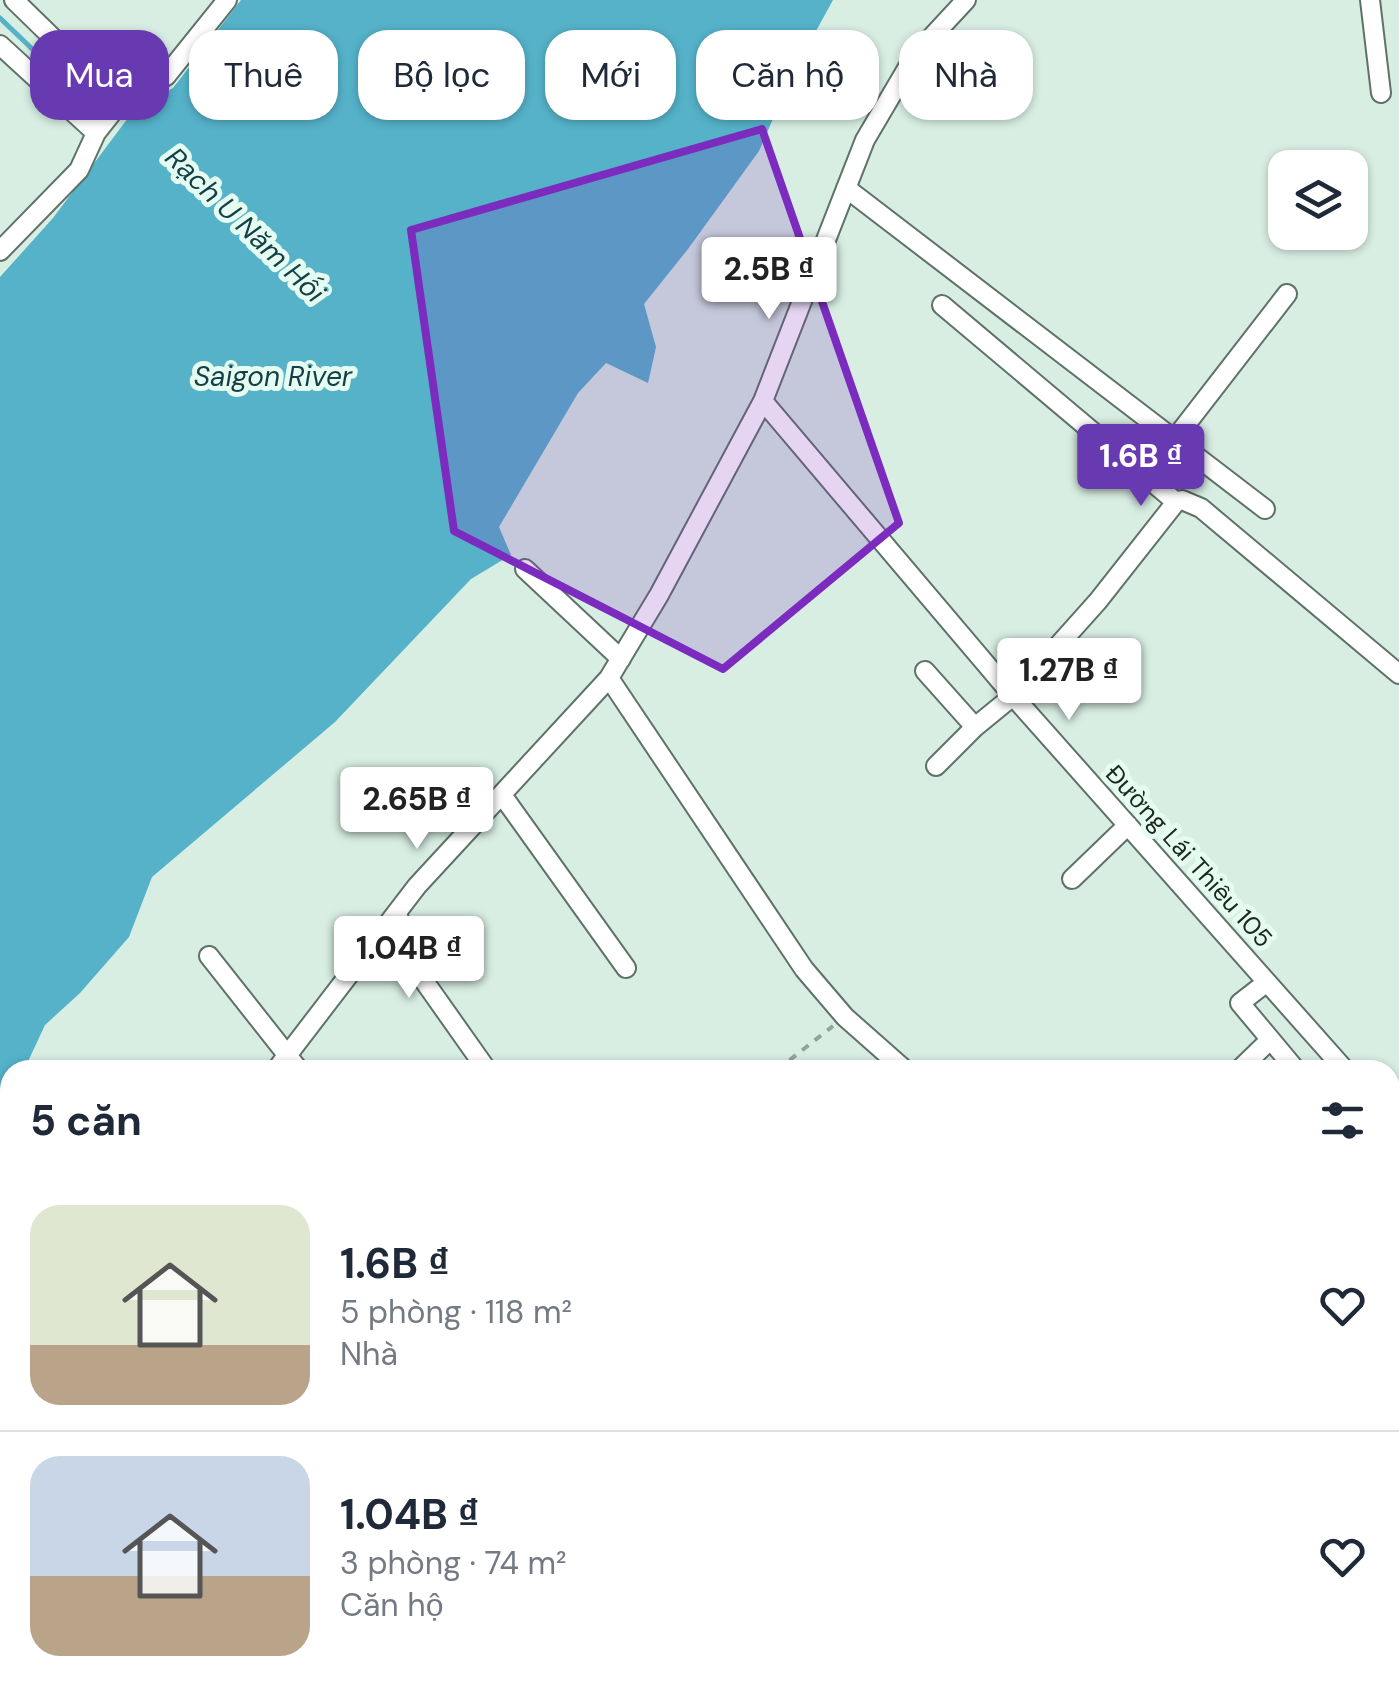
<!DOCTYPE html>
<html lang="vi">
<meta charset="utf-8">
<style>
:root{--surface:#fff;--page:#f6f6f7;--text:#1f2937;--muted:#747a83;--line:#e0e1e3;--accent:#683ab2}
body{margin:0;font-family:"DM Sans",sans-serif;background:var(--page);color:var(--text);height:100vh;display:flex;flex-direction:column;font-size:38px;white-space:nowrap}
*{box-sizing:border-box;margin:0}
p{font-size:32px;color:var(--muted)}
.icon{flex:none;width:55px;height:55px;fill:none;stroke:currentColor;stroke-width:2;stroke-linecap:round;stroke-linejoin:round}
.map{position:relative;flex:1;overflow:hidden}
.details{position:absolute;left:0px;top:1060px;width:1400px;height:642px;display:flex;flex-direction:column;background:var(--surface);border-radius:30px 30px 0 0;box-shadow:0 2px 8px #0004}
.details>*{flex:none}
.banner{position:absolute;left:30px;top:30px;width:1340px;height:90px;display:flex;gap:20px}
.buttons{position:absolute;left:1268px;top:150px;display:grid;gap:20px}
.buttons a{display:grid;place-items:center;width:100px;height:100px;border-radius:20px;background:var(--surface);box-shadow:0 2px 8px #0004;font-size:50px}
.price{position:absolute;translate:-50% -85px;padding:0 22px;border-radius:10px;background:#fff;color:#222;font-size:32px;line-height:65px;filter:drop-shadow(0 2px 5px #0008)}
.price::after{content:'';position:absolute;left:50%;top:60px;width:30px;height:22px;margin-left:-15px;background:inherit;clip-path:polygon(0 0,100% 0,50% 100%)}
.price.active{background:var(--accent);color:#fff}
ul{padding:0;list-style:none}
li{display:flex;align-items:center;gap:30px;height:250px;padding:0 30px}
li+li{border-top:2px solid var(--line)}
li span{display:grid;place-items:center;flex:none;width:280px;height:200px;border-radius:30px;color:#555}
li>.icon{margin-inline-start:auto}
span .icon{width:120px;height:120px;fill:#fffc;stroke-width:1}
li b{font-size:42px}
h2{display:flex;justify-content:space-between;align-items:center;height:120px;padding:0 30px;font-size:42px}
.pill{padding:0 35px;border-radius:30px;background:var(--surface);box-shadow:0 2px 8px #0004;font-size:35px;line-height:90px}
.pill.active{background:var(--accent);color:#fff}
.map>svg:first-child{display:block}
.water{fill:#55b2c9}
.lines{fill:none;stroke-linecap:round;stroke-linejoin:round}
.stream{stroke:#55b2c9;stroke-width:5}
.minor-casing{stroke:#5e7268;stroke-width:22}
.major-casing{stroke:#fff;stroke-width:28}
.path{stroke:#92a39a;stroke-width:4;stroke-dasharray:8 8;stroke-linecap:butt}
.minor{stroke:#fff;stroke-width:18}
.major{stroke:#b7d2aa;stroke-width:22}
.marked{fill:#7b2cbf;fill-opacity:0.2;stroke:#7b2cbf;stroke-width:8;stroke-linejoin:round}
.labels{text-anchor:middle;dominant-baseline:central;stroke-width:10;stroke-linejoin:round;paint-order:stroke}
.street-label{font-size:25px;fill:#1d2621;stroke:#e5fcf0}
.water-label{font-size:28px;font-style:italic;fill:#143f49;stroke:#e5fcf0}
</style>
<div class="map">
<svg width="1399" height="1702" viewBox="0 0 1399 1702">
<rect width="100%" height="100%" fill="#d8eee3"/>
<path class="water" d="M241,0H833L793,73L759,151L688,249L644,304L656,347L648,383L606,363L578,393L499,527L511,555L471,579L335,722L152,877L129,937L80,993L45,1025L24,1070H10V1102L9,1104L0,1105V277L53,218L134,110L173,88Z"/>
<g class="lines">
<path class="stream" d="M0,18L103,117"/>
<defs>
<path id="minor" d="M14,0L97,81L115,109
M1370,0L1381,93
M0,45L96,133
M846,188L1265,509
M0,251L79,170L96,133L115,109L166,76L227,0
M942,305L1176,502
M763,401L1013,696L1345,1070
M1143,475L1174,440L1287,294
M525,569L621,659
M925,671L975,727L1013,696L1098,601L1176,502L1182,500L1201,508L1399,674
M609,678L804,969L845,1017L905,1070
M936,766L975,727
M502,795L626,968
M1072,879L1128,825
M397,914L422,978L487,1070
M209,956L299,1070
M1267,982L1240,1003L1296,1070
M276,1070L417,886L609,678L659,595L763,401L865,140L915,55L966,0
M1239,1070L1270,1040
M1390,1121L1399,1132
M1390,1320L1399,1312
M0,1328L10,1320
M0,1378L10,1389
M30,1692L43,1702
M307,1692L317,1702
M430,1692L439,1702
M1318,1692L1329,1702
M12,1702L18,1692
M174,1702L182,1692
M581,1702L585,1692
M974,1702L983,1692"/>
<path id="major" d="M0,1293L10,1303
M0,1339L10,1349
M351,1692L360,1702
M392,1692L401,1702"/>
</defs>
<use href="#minor" class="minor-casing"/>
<use href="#major" class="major-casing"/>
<path class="path" d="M777,1070L833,1026"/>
<use href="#minor" class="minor"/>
<use href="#major" class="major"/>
</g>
<path class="marked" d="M762,129L899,523L723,669L454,531L411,230Z"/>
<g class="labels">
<g class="street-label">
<text transform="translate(1189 856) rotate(48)">Đường Lái Thiêu 105</text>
</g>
<g class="water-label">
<text transform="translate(245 225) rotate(44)">Rạch U Năm Hối</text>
<text x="273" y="376">Saigon River</text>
</g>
</g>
</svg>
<div class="buttons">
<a><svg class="icon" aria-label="layers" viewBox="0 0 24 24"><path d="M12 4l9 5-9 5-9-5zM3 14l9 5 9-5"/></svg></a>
</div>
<b class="price" style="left:769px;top:322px">2.5B ₫</b>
<b class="price active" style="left:1141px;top:509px">1.6B ₫</b>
<b class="price" style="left:1069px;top:723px">1.27B ₫</b>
<b class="price" style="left:417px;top:852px">2.65B ₫</b>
<b class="price" style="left:409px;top:1001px">1.04B ₫</b>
<div class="banner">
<a class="pill active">Mua</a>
<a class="pill">Thuê</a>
<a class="pill">Bộ lọc</a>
<a class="pill">Mới</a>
<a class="pill">Căn hộ</a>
<a class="pill">Nhà</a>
</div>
<section class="details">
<h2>5 căn<svg class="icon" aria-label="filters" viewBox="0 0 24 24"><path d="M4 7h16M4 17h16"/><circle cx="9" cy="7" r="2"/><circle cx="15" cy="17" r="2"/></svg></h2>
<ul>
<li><span style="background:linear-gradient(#dfe7d0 70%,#b9a48a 0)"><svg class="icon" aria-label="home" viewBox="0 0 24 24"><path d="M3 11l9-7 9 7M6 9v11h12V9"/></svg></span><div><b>1.6B ₫</b><p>5 phòng · 118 m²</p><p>Nhà</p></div><svg class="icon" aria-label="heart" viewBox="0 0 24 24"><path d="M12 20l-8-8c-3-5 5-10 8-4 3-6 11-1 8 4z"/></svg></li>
<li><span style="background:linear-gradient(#c9d6e8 60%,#b9a48a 0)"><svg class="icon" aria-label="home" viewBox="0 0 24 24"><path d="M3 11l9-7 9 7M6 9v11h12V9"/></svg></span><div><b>1.04B ₫</b><p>3 phòng · 74 m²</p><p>Căn hộ</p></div><svg class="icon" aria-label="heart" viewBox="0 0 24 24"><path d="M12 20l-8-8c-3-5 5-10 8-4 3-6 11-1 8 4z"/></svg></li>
</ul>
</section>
</div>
